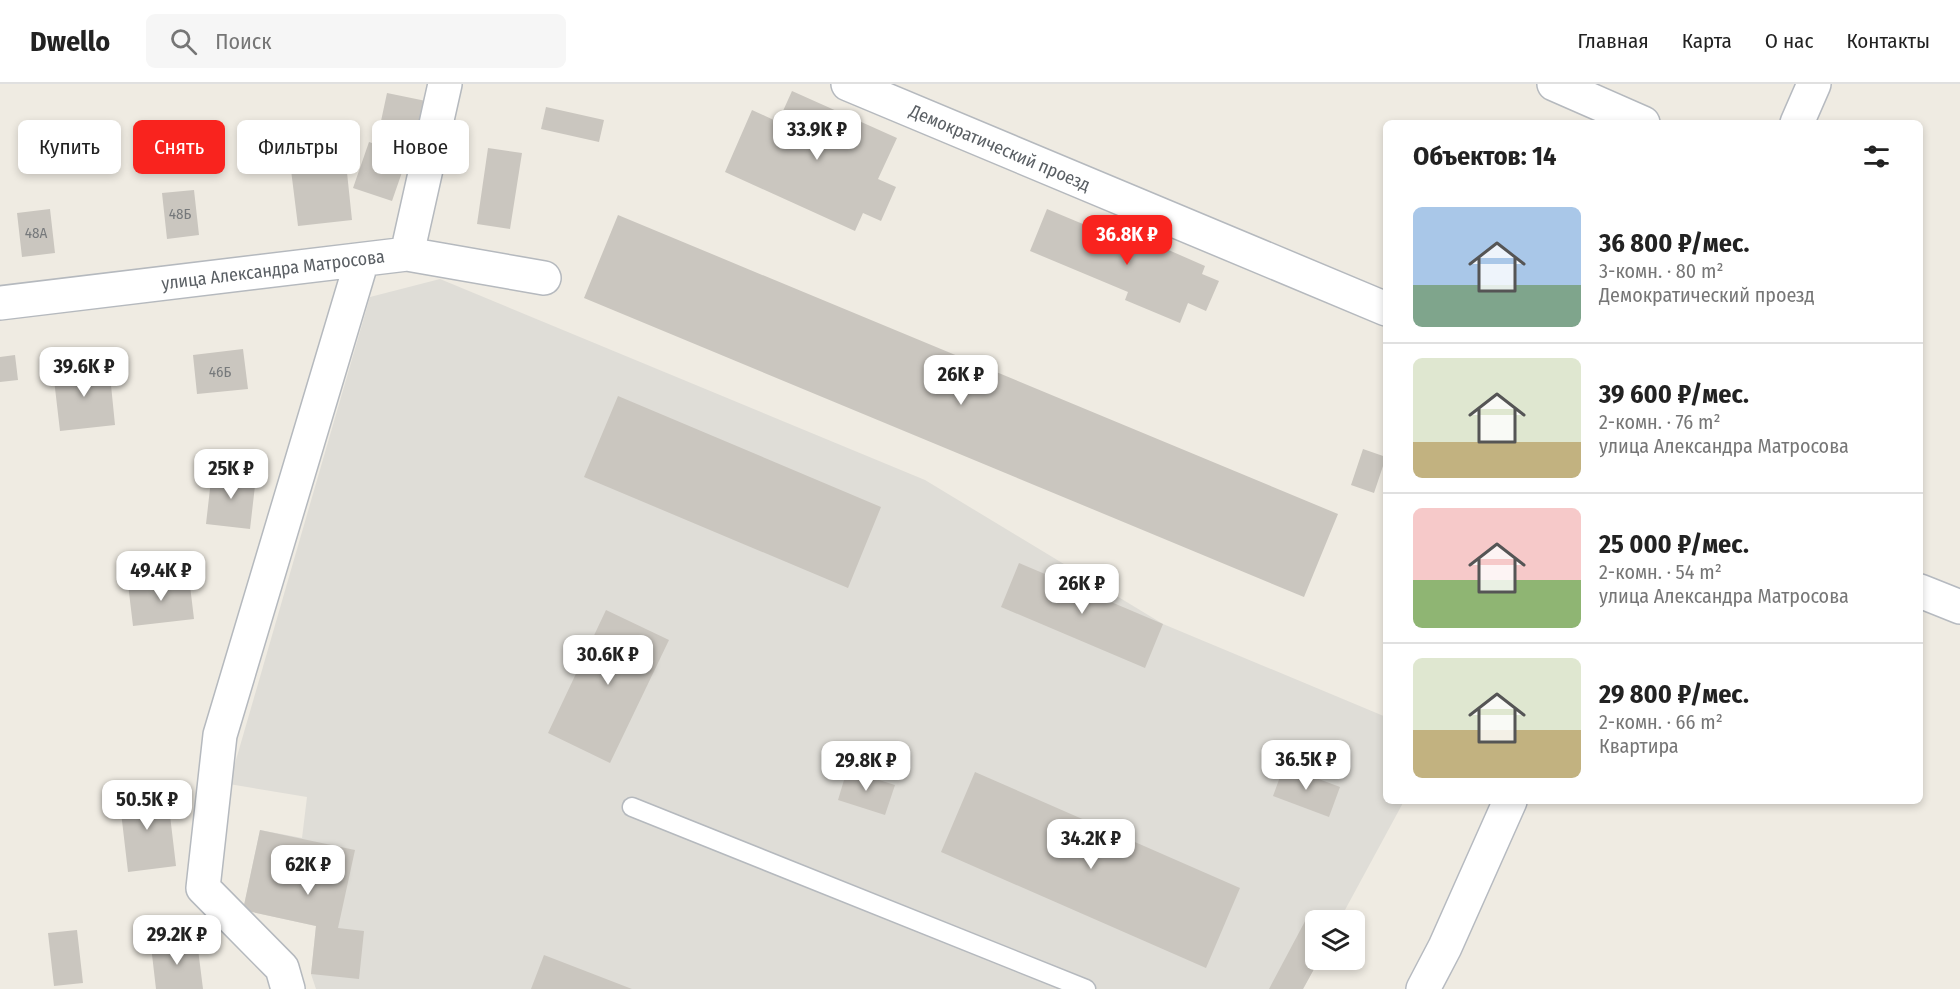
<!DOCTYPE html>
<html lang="ru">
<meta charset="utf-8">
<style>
:root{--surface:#fff;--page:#f6f6f6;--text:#222;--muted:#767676;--line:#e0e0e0;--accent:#f9231e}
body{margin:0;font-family:"Fira Sans Condensed",sans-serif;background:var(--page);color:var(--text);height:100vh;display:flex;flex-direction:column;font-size:22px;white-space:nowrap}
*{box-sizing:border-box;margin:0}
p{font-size:20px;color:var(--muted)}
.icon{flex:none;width:33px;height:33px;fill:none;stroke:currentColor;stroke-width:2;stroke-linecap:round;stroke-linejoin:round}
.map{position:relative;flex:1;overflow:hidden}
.sheet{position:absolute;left:1383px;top:36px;width:540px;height:684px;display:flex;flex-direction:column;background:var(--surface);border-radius:9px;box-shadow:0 3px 9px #0003}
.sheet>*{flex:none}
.banner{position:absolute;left:18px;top:36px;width:570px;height:54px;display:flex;gap:12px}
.tools{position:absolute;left:1305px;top:826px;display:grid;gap:12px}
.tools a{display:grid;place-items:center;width:60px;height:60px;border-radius:9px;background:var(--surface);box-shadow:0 3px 9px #0003;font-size:30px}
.price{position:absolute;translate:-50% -51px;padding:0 14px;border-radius:12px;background:#fff;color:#222;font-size:20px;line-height:39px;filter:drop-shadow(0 2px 3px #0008)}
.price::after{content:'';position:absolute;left:50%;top:36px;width:18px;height:14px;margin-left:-9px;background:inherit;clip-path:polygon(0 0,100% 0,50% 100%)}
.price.current{background:var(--accent);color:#fff}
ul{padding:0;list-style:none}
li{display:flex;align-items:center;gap:18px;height:150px;padding:0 30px}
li+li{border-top:2px solid var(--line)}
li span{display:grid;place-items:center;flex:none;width:168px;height:120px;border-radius:9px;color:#555}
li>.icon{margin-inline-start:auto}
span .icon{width:72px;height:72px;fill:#fffc;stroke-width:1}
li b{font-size:26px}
h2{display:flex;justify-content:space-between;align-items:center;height:72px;padding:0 30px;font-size:26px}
.chip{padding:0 21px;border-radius:9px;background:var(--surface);box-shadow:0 3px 9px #0003;font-size:21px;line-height:54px}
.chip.current{background:var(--accent);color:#fff}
header{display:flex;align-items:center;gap:36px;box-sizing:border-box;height:84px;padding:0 30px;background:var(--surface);border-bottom:2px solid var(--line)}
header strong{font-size:28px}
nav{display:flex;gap:33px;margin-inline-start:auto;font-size:21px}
.search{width:420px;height:54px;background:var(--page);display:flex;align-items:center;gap:15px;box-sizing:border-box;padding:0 21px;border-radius:9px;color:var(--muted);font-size:22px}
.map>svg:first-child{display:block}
.industrial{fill:#dfddd7}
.building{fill:#cac6bf}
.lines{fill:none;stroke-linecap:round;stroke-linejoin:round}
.lane-casing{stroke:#b5b9be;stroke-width:21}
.street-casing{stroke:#b5b9be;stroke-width:36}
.secondary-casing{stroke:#b6bac0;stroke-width:36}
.lane{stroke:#fff;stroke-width:18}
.street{stroke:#fff;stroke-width:33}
.secondary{stroke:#fff;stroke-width:33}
.labels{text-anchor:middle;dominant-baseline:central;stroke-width:4.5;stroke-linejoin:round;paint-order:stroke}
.number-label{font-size:15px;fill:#76797b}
.street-label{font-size:18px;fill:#5a5f64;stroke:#fff}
</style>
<header>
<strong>Dwello</strong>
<div class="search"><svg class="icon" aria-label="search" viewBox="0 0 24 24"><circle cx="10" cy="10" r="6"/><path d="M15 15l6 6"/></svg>Поиск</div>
<nav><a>Главная</a><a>Карта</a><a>О нас</a><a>Контакты</a></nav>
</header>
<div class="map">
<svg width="1960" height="905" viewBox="0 0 1960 905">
<rect width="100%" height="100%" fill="#efebe2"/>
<path class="industrial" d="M440,195L925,396L1163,540L1386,633V717H1404L1339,837H1316V876H1319L1303,905H316L311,890L316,842L243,826L260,746L302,754L307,713L229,700L370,213Z"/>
<path class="building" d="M792,7L897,54L878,95L896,103L881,137L863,129L855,147L725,88L752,26L778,38Z
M387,9L426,17L420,45L381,37Z
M546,23L604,36L599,58L541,45Z
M369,58L408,71L392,117L353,104Z
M488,64L522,69L510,145L477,140Z
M346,79L352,136L298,142L291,86Z
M194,106L199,151L167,155L162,109Z
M50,125L55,169L22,173L17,129Z
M1047,125L1145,166L1148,157L1205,182L1202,190L1219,197L1206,227L1188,219L1180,239L1125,216L1128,208L1030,167Z
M618,131L1338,430L1304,513L584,214Z
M243,265L248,305L197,310L193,271Z
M15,271L18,296L0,298V273Z
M109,281L115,341L60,347L53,287Z
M618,312L881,423L848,504L584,393Z
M1363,365L1386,373L1374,409L1351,401Z
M212,387L256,393L250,445L206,440Z
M1019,479L1163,540L1145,584L1001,523Z
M189,493L194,535L133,542L128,500Z
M606,526L669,556L610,679L548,649Z
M1284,682L1340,703L1329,733L1273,712Z
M847,686L895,701L885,731L838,716Z
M975,688L1240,804L1206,884L941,768Z
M167,706L176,782L128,788L119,711Z
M260,746L355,766L338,844L364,847L359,895L311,890L316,842L243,826Z
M1311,826L1333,837H1316V876H1319L1303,905H1269Z
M77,846L83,899L54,902L48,849Z
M197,857L203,905H156L151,862Z
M544,871L632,905H531Z"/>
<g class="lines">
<defs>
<path id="lane" d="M632,723L1086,905"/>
<path id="street" d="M848,0L1386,225
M1554,0L1643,39
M407,170L445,0
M0,219L407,170L544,194
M288,905L282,884L203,804L220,651L362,176"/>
<path id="secondary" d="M1797,39L1814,0
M1920,507L1960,523
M1423,905L1445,863L1510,717"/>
</defs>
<use href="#lane" class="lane-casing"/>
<use href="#street" class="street-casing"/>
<use href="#secondary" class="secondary-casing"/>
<use href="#lane" class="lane"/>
<use href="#street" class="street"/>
<use href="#secondary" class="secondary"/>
</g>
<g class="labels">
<g class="number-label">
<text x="180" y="130">48Б</text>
<text x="36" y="149">48А</text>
<text x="220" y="288">46Б</text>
</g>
<g class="street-label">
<text transform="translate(1000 64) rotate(23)">Демократический проезд</text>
<text transform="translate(273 186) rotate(-7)">улица Александра Матросова</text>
</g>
</g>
</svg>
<div class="tools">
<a><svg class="icon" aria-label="layers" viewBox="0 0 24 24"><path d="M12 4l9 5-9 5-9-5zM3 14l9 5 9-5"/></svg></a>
</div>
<b class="price" style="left:817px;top:77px">33.9K ₽</b>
<b class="price current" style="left:1127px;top:182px">36.8K ₽</b>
<b class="price" style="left:84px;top:314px">39.6K ₽</b>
<b class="price" style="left:961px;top:322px">26K ₽</b>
<b class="price" style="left:231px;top:416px">25K ₽</b>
<b class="price" style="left:161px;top:518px">49.4K ₽</b>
<b class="price" style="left:1082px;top:531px">26K ₽</b>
<b class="price" style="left:608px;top:602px">30.6K ₽</b>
<b class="price" style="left:1306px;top:707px">36.5K ₽</b>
<b class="price" style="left:866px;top:708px">29.8K ₽</b>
<b class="price" style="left:147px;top:747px">50.5K ₽</b>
<b class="price" style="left:1091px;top:786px">34.2K ₽</b>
<b class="price" style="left:308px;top:812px">62K ₽</b>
<b class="price" style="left:177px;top:882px">29.2K ₽</b>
<div class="banner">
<a class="chip">Купить</a>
<a class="chip current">Снять</a>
<a class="chip">Фильтры</a>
<a class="chip">Новое</a>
</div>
<section class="sheet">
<h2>Объектов: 14<svg class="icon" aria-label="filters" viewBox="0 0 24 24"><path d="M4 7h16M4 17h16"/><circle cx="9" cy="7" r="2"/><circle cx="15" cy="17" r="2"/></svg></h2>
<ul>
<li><span style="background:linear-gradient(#a9c7e8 65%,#7fa58c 0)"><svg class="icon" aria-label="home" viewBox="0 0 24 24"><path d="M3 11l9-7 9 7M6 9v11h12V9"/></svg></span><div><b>36 800 ₽/мес.</b><p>3-комн. · 80 m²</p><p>Демократический проезд</p></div></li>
<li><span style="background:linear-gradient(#dfe7d0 70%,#c2b280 0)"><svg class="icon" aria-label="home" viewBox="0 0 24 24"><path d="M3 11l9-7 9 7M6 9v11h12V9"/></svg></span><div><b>39 600 ₽/мес.</b><p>2-комн. · 76 m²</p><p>улица Александра Матросова</p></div></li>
<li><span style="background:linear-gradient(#f6c9c9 60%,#8fb573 0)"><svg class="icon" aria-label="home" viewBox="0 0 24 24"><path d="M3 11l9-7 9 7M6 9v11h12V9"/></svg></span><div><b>25 000 ₽/мес.</b><p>2-комн. · 54 m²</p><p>улица Александра Матросова</p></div></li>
<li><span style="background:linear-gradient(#dfe7d0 60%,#c2b280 0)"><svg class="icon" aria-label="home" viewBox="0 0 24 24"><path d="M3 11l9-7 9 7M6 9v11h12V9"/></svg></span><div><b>29 800 ₽/мес.</b><p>2-комн. · 66 m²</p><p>Квартира</p></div></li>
</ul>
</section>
</div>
